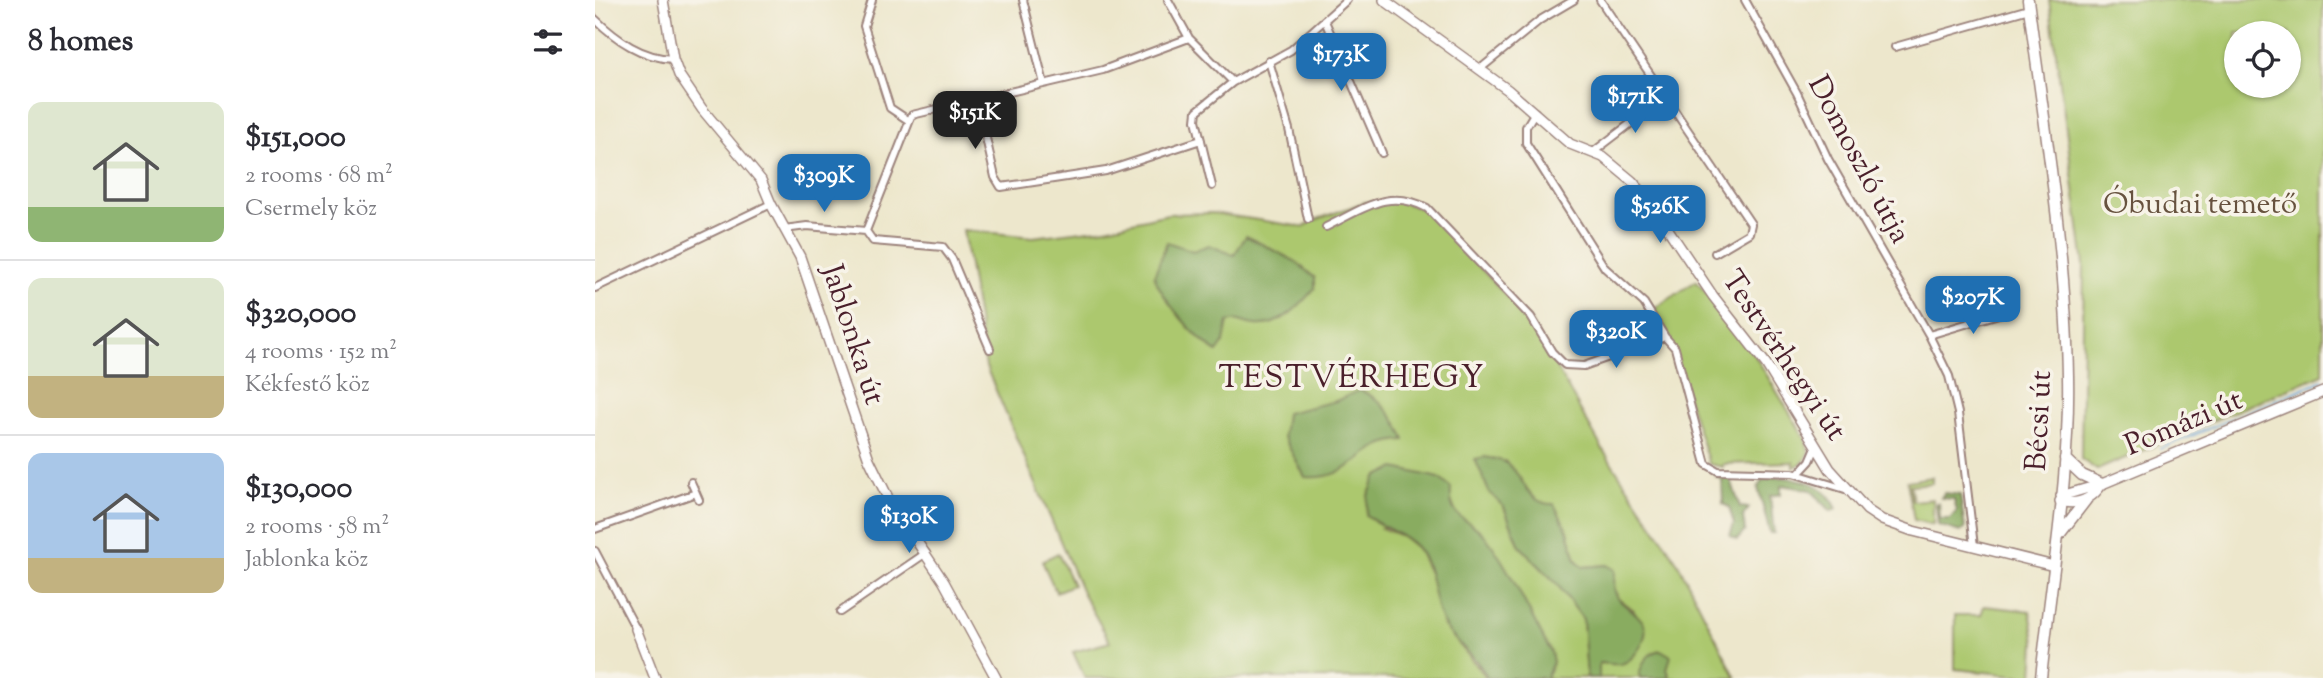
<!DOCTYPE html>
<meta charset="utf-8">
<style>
:root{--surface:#fff;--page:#f2f2f3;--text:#2b2b33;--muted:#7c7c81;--line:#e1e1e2;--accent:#1f6fb2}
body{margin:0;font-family:"Sorts Mill Goudy",serif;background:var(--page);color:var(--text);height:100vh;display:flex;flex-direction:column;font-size:26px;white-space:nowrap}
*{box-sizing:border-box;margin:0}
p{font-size:23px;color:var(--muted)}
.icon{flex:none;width:38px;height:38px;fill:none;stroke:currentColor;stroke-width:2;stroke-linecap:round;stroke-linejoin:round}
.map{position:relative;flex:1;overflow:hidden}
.details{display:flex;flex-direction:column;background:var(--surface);width:595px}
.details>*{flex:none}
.controls{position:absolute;left:1629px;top:21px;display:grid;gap:14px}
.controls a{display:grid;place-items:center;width:77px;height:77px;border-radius:50%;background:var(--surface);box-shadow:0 2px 5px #0004;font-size:35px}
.price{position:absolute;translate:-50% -60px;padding:0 16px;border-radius:14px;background:var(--accent);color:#fff;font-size:23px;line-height:46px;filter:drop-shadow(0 2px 4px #0008)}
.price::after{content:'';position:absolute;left:50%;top:42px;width:21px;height:16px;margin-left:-10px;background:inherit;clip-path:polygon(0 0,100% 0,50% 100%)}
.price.current{background:#222;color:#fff}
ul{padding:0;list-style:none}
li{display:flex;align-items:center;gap:21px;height:175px;padding:0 28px}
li+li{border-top:2px solid var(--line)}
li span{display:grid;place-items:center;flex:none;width:196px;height:140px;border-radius:14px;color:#555}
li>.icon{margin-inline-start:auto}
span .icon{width:84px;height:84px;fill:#fffc;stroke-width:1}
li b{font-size:30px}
h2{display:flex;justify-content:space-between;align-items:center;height:84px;padding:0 28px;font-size:30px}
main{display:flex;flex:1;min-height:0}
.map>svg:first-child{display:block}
.green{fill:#acc86e;stroke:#7b744c;stroke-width:2;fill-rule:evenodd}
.forest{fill:#89ac61;stroke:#6a6646;stroke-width:2}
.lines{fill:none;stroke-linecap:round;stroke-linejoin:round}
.stream{stroke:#6aa5db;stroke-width:2}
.street-casing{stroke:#9c837c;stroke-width:10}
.secondary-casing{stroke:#9c837c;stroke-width:12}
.primary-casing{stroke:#9c837c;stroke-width:13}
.street{stroke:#fff;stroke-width:6}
.secondary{stroke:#fff;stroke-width:9}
.primary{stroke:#fff;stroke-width:10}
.labels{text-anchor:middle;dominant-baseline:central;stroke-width:7;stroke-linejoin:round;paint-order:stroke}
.street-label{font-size:30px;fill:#4a1f2b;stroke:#f7f3e8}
.park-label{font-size:30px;fill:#67523f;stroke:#f7f3e8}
.neighbourhood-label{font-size:32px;letter-spacing:2px;fill:#4a1f2b;stroke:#f7f3e8}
</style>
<main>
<section class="details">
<h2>8 homes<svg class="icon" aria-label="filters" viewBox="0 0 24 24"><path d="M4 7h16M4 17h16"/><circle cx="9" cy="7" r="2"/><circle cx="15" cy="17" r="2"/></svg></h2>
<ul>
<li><span style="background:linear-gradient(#dfe7d0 75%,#8fb573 0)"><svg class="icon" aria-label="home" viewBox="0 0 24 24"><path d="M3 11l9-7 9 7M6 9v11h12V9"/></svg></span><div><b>$151,000</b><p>2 rooms · 68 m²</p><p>Csermely köz</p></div></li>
<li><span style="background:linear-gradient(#dfe7d0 70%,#c2b280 0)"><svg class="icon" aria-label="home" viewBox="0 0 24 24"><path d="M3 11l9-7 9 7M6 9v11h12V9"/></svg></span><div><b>$320,000</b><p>4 rooms · 152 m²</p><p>Kékfestő köz</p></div></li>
<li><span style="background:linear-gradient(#a9c7e8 75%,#c2b280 0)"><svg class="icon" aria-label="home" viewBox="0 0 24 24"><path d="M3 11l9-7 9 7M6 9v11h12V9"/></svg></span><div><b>$130,000</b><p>2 rooms · 58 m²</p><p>Jablonka köz</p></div></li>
</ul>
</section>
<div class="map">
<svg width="1728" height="678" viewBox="0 0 1728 678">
<rect width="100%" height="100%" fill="#f7f3e8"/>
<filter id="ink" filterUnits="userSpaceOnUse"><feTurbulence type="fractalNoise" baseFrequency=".0143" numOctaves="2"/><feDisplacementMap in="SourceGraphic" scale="14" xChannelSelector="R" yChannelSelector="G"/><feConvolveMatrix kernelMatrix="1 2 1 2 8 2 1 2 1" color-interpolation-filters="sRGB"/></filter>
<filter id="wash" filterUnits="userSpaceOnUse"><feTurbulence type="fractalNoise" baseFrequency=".00686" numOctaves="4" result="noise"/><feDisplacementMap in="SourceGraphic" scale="28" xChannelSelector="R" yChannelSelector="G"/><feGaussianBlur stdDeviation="1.57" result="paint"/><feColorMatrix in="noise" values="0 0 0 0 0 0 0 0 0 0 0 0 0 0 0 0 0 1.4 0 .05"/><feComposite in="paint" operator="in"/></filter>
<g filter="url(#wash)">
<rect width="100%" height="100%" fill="#ede7cc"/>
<path class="green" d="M1454,0H1728V374L1502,470L1486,459L1489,264ZM1642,33H1694V86H1642Z
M770,202H806L831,210L935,321L1008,450L1083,563L1141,678H1075L1072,669L1044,674L1046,678H1004V663L1025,664L1039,610L1023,599L1012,565L988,567L981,560L973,531L940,500L910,461L894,492L909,507L925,546L962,584L988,619L992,678H951L958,662L889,535L863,518L855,498L786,528L807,536L822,548L835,575L849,626L892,678H490L478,652L515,642L487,592L391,367L368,230L438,237L511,228L573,214L617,213L709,227L720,220Z
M1101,281L1148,336L1210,438L1214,452L1208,463L1199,467V462L1128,464V467L1114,464L1073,337L1059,309Z
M1337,477V483L1315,485L1318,501L1338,499V525L1319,520L1312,481Z
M463,553L478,585L461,592L447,561Z
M1389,606L1435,611L1440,642L1438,677L1360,669V615H1386Z"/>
<path class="forest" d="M651,236L700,261L720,278V288C705,305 686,328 660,325C648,324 645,318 633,322L629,342L622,352C600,338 568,300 559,276L572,242L598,251L614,245L639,255Z
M765,390C785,398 802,419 810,440C763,441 764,481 710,477L688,436L691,413L741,401Z
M890,457C895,458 902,459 907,461C929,470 930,506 959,504L973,531L981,560L988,567L1012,565L1020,570C1020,578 1017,590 1022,597C1029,608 1043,611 1049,624C1055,637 1039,661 1026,664C1020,665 1011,663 1004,663V678H992L988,619L962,584L925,546L909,507L894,492L880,459Z
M800,468L844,478L856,488C853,523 875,516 891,537C916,570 935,615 956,652L958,662L951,678H892C884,658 863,646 851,628C835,605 841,569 821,547C807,532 786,528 771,515L773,496L781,477Z
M1129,475L1135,477L1145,507L1154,508L1148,516L1150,531L1142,540L1135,536L1139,524L1134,507L1128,504L1127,479L1122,477Z
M1176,477C1204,477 1230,482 1242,509L1236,511L1216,490L1186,485V494L1175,496L1179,533H1175L1163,488L1167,480Z
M1349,493L1365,495L1370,529L1365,532L1343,525L1341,503H1344L1345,519H1355L1362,511L1359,499L1346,498Z
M1066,650L1076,656L1072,669L1075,678H1046L1044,674C1048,662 1053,652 1066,650Z"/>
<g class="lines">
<path class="stream" d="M1565,449L1728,380"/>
</g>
</g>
<g filter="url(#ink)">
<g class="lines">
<defs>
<path id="street" d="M277,0L269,26L295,108L313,120
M428,0L449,84
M573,0L594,38L638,82
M1005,0L1156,224L1154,233L1120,253
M1150,0L1202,93L1233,159L1334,335L1354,376L1363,413L1379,546
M0,19C22,40 47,58 78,59
M730,21L787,153
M1300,47L1434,9
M674,61L694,129L713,219
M885,69L945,20L979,0
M382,99L400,177L406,187L511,171L606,140
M940,112L931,127V143L1010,268L1049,303L1070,337L1080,348L1111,464L1123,471L1198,473L1250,489
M997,153L1069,98
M617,186L601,120L602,111L638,82L696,50L752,0
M731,227C767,210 793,187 832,208L936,317L957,352L970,365L989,366L1070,337
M189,229L212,226L271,231L278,241L348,247L357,259L395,349
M271,231L317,115L508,70L594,38
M0,288L176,204
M1334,335L1414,311
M1203,474L1215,461L1221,447
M96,482L104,500
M0,529L101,493
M0,551L41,629
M245,612L331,553"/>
<path id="secondary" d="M68,0L78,59L84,75L107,109L166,180L176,204L205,257L274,459L294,500L349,582L401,678
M789,0L913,90L975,144L1008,157L1037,181L1052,198L1118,296L1171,364L1235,469L1272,510L1287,520L1318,531L1459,566
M1466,496L1507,484L1728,392
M1465,501C1483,506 1497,499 1507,484
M41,629L60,678"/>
<path id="primary" d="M1433,0C1449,124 1471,250 1473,376C1475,476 1456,578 1446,678
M1470,459L1487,475L1507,484
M1464,535L1491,500"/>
</defs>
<use href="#street" class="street-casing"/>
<use href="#secondary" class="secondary-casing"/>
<use href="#primary" class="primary-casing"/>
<use href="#street" class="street"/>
<use href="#secondary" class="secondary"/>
<use href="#primary" class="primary"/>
</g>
</g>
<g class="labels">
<g class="street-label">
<text transform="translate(1263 160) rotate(62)">Domoszló útja</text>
<text transform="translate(257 335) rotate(72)">Jablonka út</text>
<text transform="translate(1188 356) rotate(56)">Testvérhegyi út</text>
<text transform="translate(1445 421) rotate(-87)">Bécsi út</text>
<text transform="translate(1589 424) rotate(-23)">Pomázi út</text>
</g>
<g class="park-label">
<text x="1605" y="205">Óbudai temető</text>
</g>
<g class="neighbourhood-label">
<text x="757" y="379">TESTVÉRHEGY</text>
</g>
</g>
</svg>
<div class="controls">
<a><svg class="icon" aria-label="locate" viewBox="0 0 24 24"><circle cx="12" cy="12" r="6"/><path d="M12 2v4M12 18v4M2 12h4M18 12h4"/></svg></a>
</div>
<b class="price" style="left:746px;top:93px">$173K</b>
<b class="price" style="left:1040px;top:135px">$171K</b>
<b class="price current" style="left:380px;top:151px">$151K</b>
<b class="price" style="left:229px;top:214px">$309K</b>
<b class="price" style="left:1065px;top:245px">$526K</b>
<b class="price" style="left:1378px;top:336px">$207K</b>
<b class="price" style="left:1021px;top:370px">$320K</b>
<b class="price" style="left:314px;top:555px">$130K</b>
</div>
</main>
